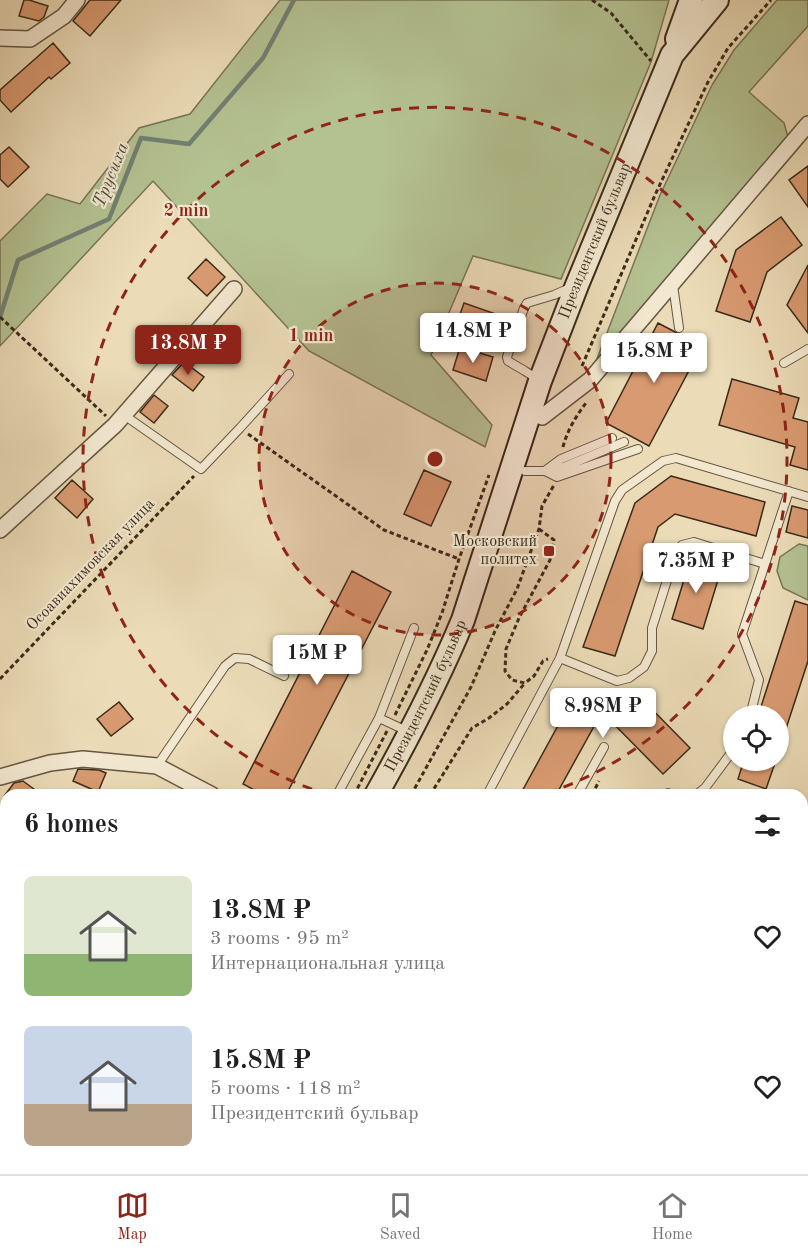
<!DOCTYPE html>
<meta charset="utf-8">
<style>
:root{--surface:#fff;--page:#f6f6f6;--text:#202124;--muted:#757577;--line:#e0e0e0;--accent:#8f2418}
body{margin:0;font-family:"Old Standard TT",serif;background:var(--page);color:var(--text);height:100vh;display:flex;flex-direction:column;font-size:22px;white-space:nowrap}
*{box-sizing:border-box;margin:0}
p{font-size:20px;color:var(--muted)}
.icon{flex:none;width:33px;height:33px;fill:none;stroke:currentColor;stroke-width:2;stroke-linecap:round;stroke-linejoin:round}
.map{position:relative;flex:1;overflow:hidden}
.side{position:absolute;left:0px;top:789px;width:808px;height:386px;display:flex;flex-direction:column;background:var(--surface);border-radius:18px 18px 0 0;box-shadow:0 2px 4px #0004}
.side>*{flex:none}
.tools{position:absolute;left:723px;top:705px;display:grid;gap:12px}
.tools a{display:grid;place-items:center;width:66px;height:66px;border-radius:50%;background:var(--surface);box-shadow:0 2px 4px #0004;font-size:30px}
.price{position:absolute;translate:-50% -51px;padding:0 14px;border-radius:6px;background:#fff;color:#222;font-size:20px;line-height:39px;filter:drop-shadow(0 2px 3px #0008)}
.price::after{content:'';position:absolute;left:50%;top:36px;width:18px;height:14px;margin-left:-9px;background:inherit;clip-path:polygon(0 0,100% 0,50% 100%)}
.price.active{background:var(--accent);color:#fff}
ul{padding:0;list-style:none}
li{display:flex;align-items:center;gap:18px;height:150px;padding:0 24px}
li span{display:grid;place-items:center;flex:none;width:168px;height:120px;border-radius:9px;color:#555}
li>.icon{margin-inline-start:auto}
span .icon{width:72px;height:72px;fill:#fffc;stroke-width:1}
li b{font-size:26px}
h2{display:flex;justify-content:space-between;align-items:center;height:72px;padding:0 24px;font-size:26px}
.tab-bar{display:flex;justify-content:space-around;align-items:center;height:84px;border-top:2px solid var(--line);background:var(--surface);font-size:16px;color:var(--muted)}
.tab-bar a{display:grid;justify-items:center;gap:3px}
.tab-bar .active{color:var(--accent)}
.map>svg:first-child{display:block}
.green{fill:#b4c191;stroke:#777656;stroke-width:1.5}
.lines{fill:none;stroke-linecap:round;stroke-linejoin:round}
.stream{stroke:#728173;stroke-width:4.5}
.building{fill:#d89a70;stroke:#3a2a1a;stroke-width:1.5}
.lane-casing{stroke:#665641;stroke-width:10}
.street-casing{stroke:#665641;stroke-width:18}
.secondary-casing{stroke:#3a2a1a;stroke-width:26}
.path{stroke:#3a2a1a;stroke-width:3;stroke-dasharray:4.5 3;stroke-linecap:butt}
.lane{stroke:#f2e8d0;stroke-width:8}
.street{stroke:#f2e8d0;stroke-width:15}
.secondary{stroke:#f2e8d0;stroke-width:22}
.ring{fill:none;stroke:#8f2418;stroke-width:3;stroke-dasharray:10 8}
.poi-dot{fill:#8f2418;stroke:#f2e8d0;stroke-width:2}
.labels{text-anchor:middle;dominant-baseline:central;stroke-width:4.5;stroke-linejoin:round;paint-order:stroke}
.street-label{font-size:16px;fill:#3a2a1a;stroke:#f2e8d0}
.poi-label{font-size:16px;fill:#3a2a1a;stroke:#f2e8d0;text-anchor:end}
.water-label{font-size:18px;font-style:italic;fill:#524e3f;stroke:#f2e8d0}
.centre{fill:#8f2418;stroke:#f2e8d0;stroke-width:3}
.ring-label{font-size:18px;text-anchor:middle;font-weight:bold;fill:#8f2418;stroke:#f2e8d0;stroke-width:4.5;stroke-linejoin:round;paint-order:stroke}
</style>
<div class="map">
<svg width="808" height="1174" viewBox="0 0 808 1174">
<rect width="100%" height="100%" fill="#ebdbb7"/>
<filter id="stains"><feTurbulence type="fractalNoise" baseFrequency=".00333" numOctaves="4"/><feColorMatrix values="0 0 0 0 .2 0 0 0 0 .09 0 0 0 0 .02 0 0 0 .5 -.17"/></filter>
<radialGradient id="worn" r=".72"><stop offset=".6" stop-color="#630" stop-opacity="0"/><stop offset="1" stop-color="#630" stop-opacity=".3"/></radialGradient>
<path class="green" d="M280,0H669L651,62L561,279L473,256L431,355L492,425L485,447L309,351L153,181L0,346V241L47,194L80,204L139,128L190,114Z
M777,0H808V26L749,92L784,123L788,137L595,364L660,195L712,85L734,50Z
M799,544L808,546V600L783,588L777,571L780,557Z
M0,862L6,863V1168L30,1169L16,1174H0Z
M803,1070L808,1071V1174H765L746,1169L802,1168Z
M36,1169H96L97,1174H44Z"/>
<g class="lines">
<path class="stream" d="M0,317L18,260L109,219L141,138L189,144L263,58L294,0"/>
</g>
<path class="building" d="M24,0H29L48,6L44,17L39,21L19,16Z
M90,0H121L90,36L73,21Z
M53,43L70,63L51,79L49,77L11,112L0,100V90Z
M9,147L29,167L8,187L0,179V155Z
M808,166V207L789,180Z
M781,217L802,245L767,272L750,322L716,311L736,250Z
M206,259L225,277L207,296L188,278Z
M808,265V333L787,305Z
M464,303L510,319L505,335L458,320Z
M658,323L702,346L649,446L606,423Z
M460,347L493,357L486,381L453,370Z
M184,362L204,377L193,391L172,375Z
M732,379L799,398L793,418L808,422V470L790,465L795,447L719,425Z
M154,395L168,406L154,423L140,412Z
M424,470L451,482L431,526L404,514Z
M671,476L765,502L756,536L675,514L658,527L615,656L583,647L635,503Z
M72,480L93,499L77,518L55,498Z
M792,506L808,510V538L786,532Z
M690,560L721,570L703,629L672,619Z
M352,571L391,592L286,795H264L243,784Z
M795,601L808,605V661L781,744H778V716H758Z
M578,689L615,709L634,691L690,748L663,774L602,712L556,795H520Z
M119,702L133,719L111,736L97,719Z
M744,760H776L766,789L738,779Z
M78,769L99,770L106,773L98,792L73,781Z
M23,781L42,795H5L14,783Z"/>
<g class="lines">
<defs>
<path id="lane" d="M673,285L679,328
M784,363L808,349
M539,380L525,371L508,361L507,357L524,308L527,303L554,295L570,288
M124,415L201,469L240,428L289,374
M546,470L561,459L612,438
M525,471H545L559,469L624,442
M545,471L557,477L638,449
M560,658L617,681L629,678L644,667L652,651V628L675,555L682,545L694,542L765,564
M750,716L759,680L742,634L789,491
M379,718L409,732
M157,766L225,666L235,658L249,659L284,676
M668,793L672,795
M337,795L379,718L414,628
M487,795L560,658L615,501L622,490L663,461L676,458L808,497
M577,795L604,747
M696,795L705,788L734,749
M802,1061L808,1062
M339,1174L340,1173
M458,1174L460,1168
M493,1174L495,1168"/>
<path id="street" d="M0,38L30,39L64,16L77,0
M542,417L590,380L808,124
M0,530L115,425L234,289
M0,777L50,763L83,759L157,766L212,795
M727,1168L746,1174
M259,1174L262,1168"/>
<g id="secondary">
<path d="M677,39L691,0"/>
<path id="s1" d="M376,795C408,738 438,680 463,620L540,381L577,285L672,55L717,0"/>
<path d="M173,1174L176,1168"/>
</g>
</defs>
<use href="#lane" class="lane-casing"/>
<use href="#street" class="street-casing"/>
<use href="#secondary" class="secondary-casing"/>
<path class="path" d="M592,0L611,13L651,61
M0,317L106,416
M582,366L655,195L708,82L728,48L771,0
M248,434L384,530L459,559
M563,447C567,431 576,416 586,403
M539,529L554,540L550,560L519,618L506,649L505,671L512,680L525,683L534,676L543,661L548,659
M0,679L194,476
M395,715L427,650L442,613L459,559L489,475
M354,795L387,731
M411,795L471,687L495,631L517,589L539,529L542,506L554,485
M430,795L472,728L489,718L507,704L525,683
M592,795L599,781
M802,910L808,912
M802,1086L805,1091
M802,1116L808,1118
M764,1170L765,1168
M129,1174L132,1168"/>
<use href="#lane" class="lane"/>
<use href="#street" class="street"/>
<use href="#secondary" class="secondary"/>
</g>
<circle cx="435" cy="459" r="176" fill="#8f2418" fill-opacity=".12"/>
<g class="ring">
<circle cx="435" cy="459" r="176"/>
<path d="M329 795A352 352 0 1 1 541 795"/>
</g>
<rect class="poi-dot" x="543" y="545" width="12" height="12" rx="3"/>
<g class="labels">
<g class="street-label">
<text stroke="none"><textPath href="#s1" startOffset="597">Президентский бульвар</textPath></text>
<text transform="translate(91 565) rotate(-46)">Осоавиахимовская улица</text>
<text stroke="none"><textPath href="#s1" startOffset="111">Президентский бульвар</textPath></text>
</g>
<g class="poi-label">
<text x="537" y="542">Московский<tspan x="537" dy="18">политех</tspan></text>
</g>
<g class="water-label">
<text transform="translate(111 175) rotate(-68)">Трусиха</text>
</g>
</g>
<circle cx="435" cy="459" r="9" class="centre"/>
<g class="ring-label">
<text x="186" y="216">2 min</text>
<text x="311" y="341">1 min</text>
</g>
<rect width="100%" height="100%" filter="url(#stains)"/>
<rect width="100%" height="100%" fill="url(#worn)"/>
</svg>
<div class="tools">
<a><svg class="icon" aria-label="locate" viewBox="0 0 24 24"><circle cx="12" cy="12" r="6"/><path d="M12 2v4M12 18v4M2 12h4M18 12h4"/></svg></a>
</div>
<b class="price" style="left:473px;top:364px">14.8M ₽</b>
<b class="price active" style="left:188px;top:376px">13.8M ₽</b>
<b class="price" style="left:654px;top:384px">15.8M ₽</b>
<b class="price" style="left:696px;top:594px">7.35M ₽</b>
<b class="price" style="left:317px;top:686px">15M ₽</b>
<b class="price" style="left:603px;top:739px">8.98M ₽</b>
<section class="side">
<h2>6 homes<svg class="icon" aria-label="filters" viewBox="0 0 24 24"><path d="M4 7h16M4 17h16"/><circle cx="9" cy="7" r="2"/><circle cx="15" cy="17" r="2"/></svg></h2>
<ul>
<li><span style="background:linear-gradient(#dfe7d0 65%,#8fb573 0)"><svg class="icon" aria-label="home" viewBox="0 0 24 24"><path d="M3 11l9-7 9 7M6 9v11h12V9"/></svg></span><div><b>13.8M ₽</b><p>3 rooms · 95 m²</p><p>Интернациональная улица</p></div><svg class="icon" aria-label="heart" viewBox="0 0 24 24"><path d="M12 20l-8-8c-3-5 5-10 8-4 3-6 11-1 8 4z"/></svg></li>
<li><span style="background:linear-gradient(#c9d6e8 65%,#b9a48a 0)"><svg class="icon" aria-label="home" viewBox="0 0 24 24"><path d="M3 11l9-7 9 7M6 9v11h12V9"/></svg></span><div><b>15.8M ₽</b><p>5 rooms · 118 m²</p><p>Президентский бульвар</p></div><svg class="icon" aria-label="heart" viewBox="0 0 24 24"><path d="M12 20l-8-8c-3-5 5-10 8-4 3-6 11-1 8 4z"/></svg></li>
</ul>
</section>
</div>
<nav class="tab-bar">
<a class="active"><svg class="icon" aria-label="map" viewBox="0 0 24 24"><path d="M3 6l6-2 6 2 6-2v14l-6 2-6-2-6 2zM9 4v14M15 6v14"/></svg>Map</a>
<a><svg class="icon" aria-label="saved" viewBox="0 0 24 24"><path d="M7 4h10v16l-5-4-5 4z"/></svg>Saved</a>
<a><svg class="icon" aria-label="home" viewBox="0 0 24 24"><path d="M3 11l9-7 9 7M6 9v11h12V9"/></svg>Home</a>
</nav>
